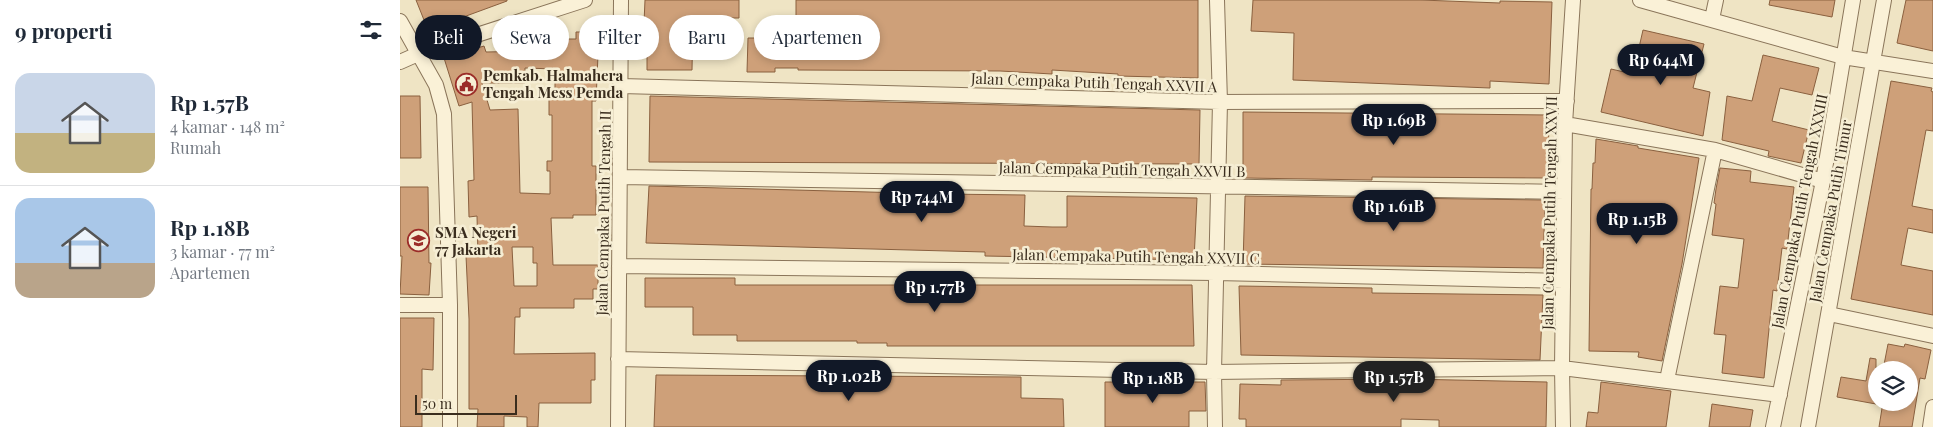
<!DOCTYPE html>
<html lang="id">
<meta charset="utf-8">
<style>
:root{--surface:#fff;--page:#f2f2f3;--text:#1f2937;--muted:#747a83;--line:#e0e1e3;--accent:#111827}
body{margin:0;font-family:"Playfair Display",serif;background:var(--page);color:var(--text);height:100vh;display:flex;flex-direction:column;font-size:19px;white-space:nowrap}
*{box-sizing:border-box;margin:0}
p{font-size:16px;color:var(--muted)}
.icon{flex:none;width:28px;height:28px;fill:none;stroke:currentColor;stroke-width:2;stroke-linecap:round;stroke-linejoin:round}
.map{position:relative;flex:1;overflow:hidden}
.sheet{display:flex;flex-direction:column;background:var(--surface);width:400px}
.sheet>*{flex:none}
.hud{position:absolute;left:15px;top:15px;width:475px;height:45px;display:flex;gap:10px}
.fabs{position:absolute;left:1468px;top:361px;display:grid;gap:10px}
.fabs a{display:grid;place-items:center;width:50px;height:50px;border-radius:50%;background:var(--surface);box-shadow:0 2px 8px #0003;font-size:25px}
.scale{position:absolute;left:15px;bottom:12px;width:102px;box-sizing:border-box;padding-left:5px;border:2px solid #3a2d1e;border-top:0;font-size:14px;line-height:18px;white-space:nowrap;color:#3a2d1e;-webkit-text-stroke:4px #f6eed4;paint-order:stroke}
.price{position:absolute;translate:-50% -42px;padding:0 11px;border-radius:18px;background:var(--accent);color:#fff;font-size:16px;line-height:32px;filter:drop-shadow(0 1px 2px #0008)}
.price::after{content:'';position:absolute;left:50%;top:30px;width:15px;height:11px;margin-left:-8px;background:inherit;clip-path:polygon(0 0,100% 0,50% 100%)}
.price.current{background:#222;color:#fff}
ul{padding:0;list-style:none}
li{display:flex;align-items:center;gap:15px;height:125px;padding:0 15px}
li+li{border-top:1px solid var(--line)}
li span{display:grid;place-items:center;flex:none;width:140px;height:100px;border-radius:15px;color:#555}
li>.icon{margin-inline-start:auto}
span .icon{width:60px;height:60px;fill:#fffc;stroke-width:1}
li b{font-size:21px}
h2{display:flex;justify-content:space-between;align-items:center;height:60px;padding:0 15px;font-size:21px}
.chip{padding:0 18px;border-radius:22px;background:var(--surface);box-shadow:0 2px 8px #0003;font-size:18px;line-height:45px}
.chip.current{background:var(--accent);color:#fff}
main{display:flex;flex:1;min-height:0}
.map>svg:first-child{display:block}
.building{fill:#cea079;stroke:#8a603f;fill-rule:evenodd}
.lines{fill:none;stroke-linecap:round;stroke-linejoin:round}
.minor-casing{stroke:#8a755a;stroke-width:16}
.minor{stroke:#faf1d7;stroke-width:14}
.labels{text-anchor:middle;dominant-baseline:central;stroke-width:5;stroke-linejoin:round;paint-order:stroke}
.poi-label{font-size:15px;font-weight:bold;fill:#3a2d1e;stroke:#f6eed4;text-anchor:start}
.street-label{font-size:15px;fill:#3a2d1e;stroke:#f6eed4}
</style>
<main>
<section class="sheet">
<h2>9 properti<svg class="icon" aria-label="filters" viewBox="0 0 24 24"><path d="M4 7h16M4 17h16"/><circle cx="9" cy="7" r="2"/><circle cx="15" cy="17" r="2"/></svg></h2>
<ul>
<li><span style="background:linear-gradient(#c9d6e8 60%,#c2b280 0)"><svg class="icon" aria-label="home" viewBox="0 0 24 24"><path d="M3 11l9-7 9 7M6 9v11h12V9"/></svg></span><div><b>Rp 1.57B</b><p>4 kamar · 148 m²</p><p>Rumah</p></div></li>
<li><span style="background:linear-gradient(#a9c7e8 65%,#b9a48a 0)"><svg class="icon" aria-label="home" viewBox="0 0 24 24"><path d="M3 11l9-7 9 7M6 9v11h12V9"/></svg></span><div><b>Rp 1.18B</b><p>3 kamar · 77 m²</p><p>Apartemen</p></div></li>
</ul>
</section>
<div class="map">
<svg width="1533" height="427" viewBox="0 0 1533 427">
<rect width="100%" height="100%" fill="#efe4c4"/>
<path class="building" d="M16,0H107V1L28,30Z
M245,0H339V18H293L292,70H247V23H244Z
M396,0H798V78L718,76V74L652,70V74L600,71L398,70V68H375V72H347L348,38H376V49L399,50V27H396Z
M853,0H1021L1100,3V1L1152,2L1149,84L1090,81V88L893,80L894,33L851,31Z
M1370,0H1435L1432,17L1369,5Z
M1506,0H1533V51L1497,43Z
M1243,30L1304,44L1293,88L1310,92L1303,136L1201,112L1211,69L1233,74Z
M176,32H199L196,101H192V166H196V215H173V218H151L153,265H198V289H193V299H174V308H120V317H115L114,354L195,353V380H191V403H139L138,427H127V417L104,416V427H77L78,409H69V319L66,256H78L77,216L69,217L68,181L74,180L72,102L59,106L44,58L84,46L86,52L137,51V39H176ZM125,68L155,69V96H149V115H152V161H147V171H150V194L120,193L118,109L90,110L82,83H125ZM112,247H133V263H137V286H114Z
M1363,55L1419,68L1412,95L1380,88L1372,121L1409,130L1401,163L1368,156L1369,151L1322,140L1327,96L1352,101Z
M1491,81L1532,88L1531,91L1533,92V131L1526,130L1512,206L1533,210V233L1508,228L1501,265L1533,271V315L1451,299Z
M0,96H20L21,158H0Z
M250,96L800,110L799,164L249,162Z
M843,112L1149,115L1148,178L972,177V180L845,178V175H843Z
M1196,139L1238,146V148L1299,158L1282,264L1262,361L1238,357L1239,352L1189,351L1191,189H1192L1193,163H1195Z
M1320,168L1351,171L1350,182L1394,187L1387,249L1382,248L1377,291L1373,290L1364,378L1322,373L1326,335L1314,334L1320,286L1338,288L1344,239L1312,235L1316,204L1314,203L1316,189Z
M249,186L505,193V190H515L542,192L541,194L625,195L624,226L652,227H667V196L797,198L794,260L585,256V252L246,243Z
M0,187H28L29,263H31L29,295L0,294L2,256H0Z
M845,196L1145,200L1143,268L843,264Z
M245,278H335V285H792L794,346H487V343H457V341H337V335H293V307H245Z
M839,286L972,288V293L1143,295L1140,360L841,355Z
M0,318H34L33,370L22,369V427H0Z
M1488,344L1504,347L1505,344L1531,350L1525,379L1520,378L1512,427H1479L1483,402H1509V370H1483Z
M1470,358L1476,359V404L1437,397L1441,377L1466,381Z
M256,375L621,377V398L663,399L664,427H254Z
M1008,379L1147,382L1146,427H1039V420L1001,419V427H846V419H839L840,384L881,385V380Z
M705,382H805L806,411H789V427H705Z
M1201,382L1271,391L1266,427H1186L1188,412L1198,413Z
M1312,404L1353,410L1350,427H1309Z"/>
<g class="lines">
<defs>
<path id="minor" d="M1240,0L1443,57L1533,71
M1312,19L1316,0
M0,21L36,85L44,114L50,305V427
M0,62L18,54L185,0
M221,86L820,102L1167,101
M1165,124L1315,150L1423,181
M220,177L1164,192
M219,266L816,273L1163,281
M0,305H50
M1429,314L1533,336
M218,359L814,372L1162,368L1380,395
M1267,380L1315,150
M218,427L221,0
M815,427L814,372L820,102L817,0
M1163,427L1162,368L1165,124L1173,0
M1373,427L1423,181L1453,0
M1408,427L1484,0
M1530,427L1533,407"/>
</defs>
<use href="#minor" class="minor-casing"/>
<use href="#minor" class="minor"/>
</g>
<defs>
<symbol id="civic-ring" viewBox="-11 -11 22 22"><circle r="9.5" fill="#f6eed4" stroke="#9b2c28" stroke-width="1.5"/><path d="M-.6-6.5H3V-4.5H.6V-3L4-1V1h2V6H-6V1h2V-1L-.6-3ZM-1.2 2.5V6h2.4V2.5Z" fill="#9b2c28"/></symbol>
<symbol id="school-ring" viewBox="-11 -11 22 22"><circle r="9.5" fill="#f6eed4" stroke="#9b2c28" stroke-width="1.5"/><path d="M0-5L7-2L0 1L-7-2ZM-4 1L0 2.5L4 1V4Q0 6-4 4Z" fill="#9b2c28"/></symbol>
</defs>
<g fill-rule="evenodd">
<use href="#civic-ring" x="54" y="72" width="25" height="25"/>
<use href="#school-ring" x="6" y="228" width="25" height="25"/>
</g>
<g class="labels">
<g class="poi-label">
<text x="83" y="75">Pemkab. Halmahera<tspan x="83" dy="17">Tengah Mess Pemda</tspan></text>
<text x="35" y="232">SMA Negeri<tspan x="35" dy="17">77 Jakarta</tspan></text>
</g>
<g class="street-label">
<text transform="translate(694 82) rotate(2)">Jalan Cempaka Putih Tengah XXVII A</text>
<text transform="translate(722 169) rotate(1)">Jalan Cempaka Putih Tengah XXVII B</text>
<text transform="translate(1399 211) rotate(-79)">Jalan Cempaka Putih Tengah XXXIII</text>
<text transform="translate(1430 211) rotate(-80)">Jalan Cempaka Putih Timur</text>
<text transform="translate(203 213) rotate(-89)">Jalan Cempaka Putih Tengah II</text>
<text transform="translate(1149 213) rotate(-89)">Jalan Cempaka Putih Tengah XXVII</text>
<text transform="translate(736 256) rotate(1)">Jalan Cempaka Putih Tengah XXVII C</text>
</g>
</g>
</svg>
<div class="fabs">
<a><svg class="icon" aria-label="layers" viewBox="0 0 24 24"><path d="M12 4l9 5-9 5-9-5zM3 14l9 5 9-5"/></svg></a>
</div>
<div class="scale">50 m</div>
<b class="price" style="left:1261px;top:86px">Rp 644M</b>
<b class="price" style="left:994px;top:146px">Rp 1.69B</b>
<b class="price" style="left:522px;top:223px">Rp 744M</b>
<b class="price" style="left:994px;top:232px">Rp 1.61B</b>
<b class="price" style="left:1237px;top:245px">Rp 1.15B</b>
<b class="price" style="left:535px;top:313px">Rp 1.77B</b>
<b class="price" style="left:449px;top:402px">Rp 1.02B</b>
<b class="price current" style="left:994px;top:403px">Rp 1.57B</b>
<b class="price" style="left:753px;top:404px">Rp 1.18B</b>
<div class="hud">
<a class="chip current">Beli</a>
<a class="chip">Sewa</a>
<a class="chip">Filter</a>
<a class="chip">Baru</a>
<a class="chip">Apartemen</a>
</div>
</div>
</main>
